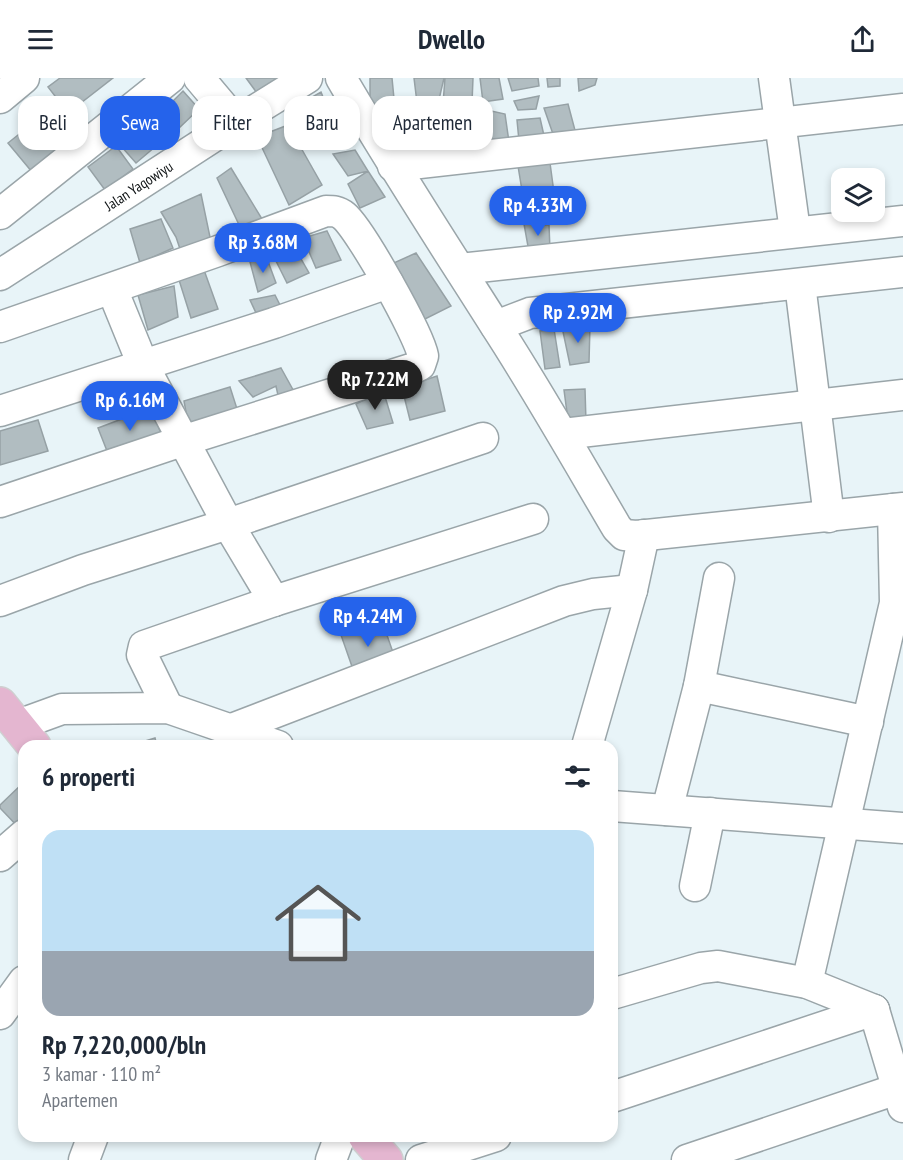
<!DOCTYPE html>
<html lang="id">
<meta charset="utf-8">
<style>
:root{--surface:#fff;--page:#f6f6f7;--text:#1f2937;--muted:#747a83;--line:#e0e1e3;--accent:#2563eb}
body{margin:0;font-family:"PT Sans Narrow",sans-serif;background:var(--page);color:var(--text);height:100vh;display:flex;flex-direction:column;font-size:22px;white-space:nowrap}
*{box-sizing:border-box;margin:0}
p{font-size:20px;color:var(--muted)}
.icon{flex:none;width:33px;height:33px;fill:none;stroke:currentColor;stroke-width:2;stroke-linecap:round;stroke-linejoin:round}
.map{position:relative;flex:1;overflow:hidden}
.drawer{position:absolute;left:18px;top:662px;width:600px;height:402px;display:flex;flex-direction:column;background:var(--surface);border-radius:18px;box-shadow:0 3px 9px #0003}
.drawer>*{flex:none}
.top-card{position:absolute;left:18px;top:18px;width:600px;height:54px;display:flex;gap:12px}
.controls{position:absolute;left:831px;top:90px;display:grid;gap:12px}
.controls a{display:grid;place-items:center;width:54px;height:54px;border-radius:12px;background:var(--surface);box-shadow:0 3px 9px #0003;font-size:30px}
.price{position:absolute;translate:-50% -51px;padding:0 14px;border-radius:21px;background:var(--accent);color:#fff;font-size:20px;line-height:39px;filter:drop-shadow(0 2px 3px #0008)}
.price::after{content:'';position:absolute;left:50%;top:36px;width:18px;height:14px;margin-left:-9px;background:inherit;clip-path:polygon(0 0,100% 0,50% 100%)}
.price.current{background:#222;color:#fff}
ul{padding:0;list-style:none}
li{display:grid;align-content:center;gap:12px;height:318px;padding:0 24px}
li+li{border-top:2px solid var(--line)}
li span{display:grid;place-items:center;height:186px;border-radius:18px;color:#555}
li>.icon{margin-inline-start:auto}
span .icon{width:108px;height:108px;fill:#fffc;stroke-width:1}
li b{font-size:26px}
h2{display:flex;justify-content:space-between;align-items:center;height:72px;padding:0 24px;font-size:26px}
.tag{padding:0 21px;border-radius:18px;background:var(--surface);box-shadow:0 3px 9px #0003;font-size:21px;line-height:54px}
.tag.current{background:var(--accent);color:#fff}
header{display:flex;justify-content:space-between;align-items:center;height:78px;padding:0 24px;background:var(--surface);font-size:27px;font-weight:800}
.map>svg:first-child{display:block}
.building{fill:#b1bdc1;stroke:#96a1a5;stroke-width:1.5}
.lines{fill:none;stroke-linecap:round;stroke-linejoin:round}
.minor-casing{stroke:#9aa5a9;stroke-width:33}
.major-casing{stroke:#cfcfd0;stroke-width:36}
.minor{stroke:#fff;stroke-width:30}
.major{stroke:#e4b6d0;stroke-width:33}
.labels{text-anchor:middle;dominant-baseline:central;stroke-width:5;stroke-linejoin:round;paint-order:stroke}
.street-label{font-size:15px;fill:#0d1113;stroke:#e8f4f8}
</style>
<header><svg class="icon" aria-label="menu" viewBox="0 0 24 24"><path d="M4 6h16M4 12h16M4 18h16"/></svg>Dwello<svg class="icon" aria-label="share" viewBox="0 0 24 24"><path d="M12 15V3M7 8l5-5 5 5M5 13v7h14v-7"/></svg></header>
<div class="map">
<svg width="903" height="1082" viewBox="0 0 903 1082">
<rect width="100%" height="100%" fill="#e8f4f8"/>
<path class="building" d="M60,0H113L68,35L48,9Z
M246,0H278L279,1L257,15Z
M370,0H392L395,31L370,34Z
M414,0H444L437,30L418,33Z
M445,0H473L472,25L443,26Z
M480,0H499L503,21L483,24Z
M508,0H538L539,8L512,13Z
M547,0H560V8L548,9Z
M578,0H597L595,7L579,13Z
M183,13L199,31L177,52L161,35Z
M321,14L331,39L310,51L296,28Z
M539,18L536,31L518,32L514,23Z
M568,26L576,56L554,59L544,30Z
M478,30V68L453,70L454,33Z
M478,30L505,36L509,64L489,68Z
M139,36L162,63L136,85L113,59Z
M417,36L423,79L401,78L395,60L382,64L380,41Z
M43,37L66,66L32,94L8,65Z
M426,40L444,42V70L426,71Z
M540,40L545,62L519,63L517,42Z
M288,47L322,107L289,127L257,59Z
M116,68L133,91L105,112L88,89Z
M355,72L368,93L348,98L333,76Z
M550,85L557,137H526L518,88Z
M231,90L262,141L241,151L217,100Z
M368,93L385,119L360,130L348,106Z
M201,116L210,159L181,174L176,159L161,134Z
M161,141L173,170L140,185L130,151Z
M524,146L549,147L550,172L529,174Z
M327,153L341,182L316,190L303,160Z
M292,165L309,195L287,205L272,175Z
M416,175L451,228L417,245L387,188Z
M266,178L276,205L258,214L250,184Z
M204,192L218,231L191,240L179,202Z
M174,208L178,239L148,252L138,217Z
M275,217L282,231L257,237L250,222Z
M590,247L589,284L570,287L562,249Z
M554,251L560,289L545,291L540,253Z
M281,290L297,319L279,322L276,308L253,319L239,303Z
M143,298L152,322L100,341L91,317Z
M437,298L445,333L410,342L402,310Z
M230,309L238,334L190,356L184,323Z
M585,311L586,344L568,342L564,312Z
M383,312L393,345L367,351L356,326Z
M151,330L162,358L109,378L98,350Z
M38,342L48,373L0,387V353Z
M382,543L396,583L355,597L341,557Z
M155,660L157,668H129Z
M24,704V750L22,753L0,730V727Z"/>
<g class="lines">
<defs>
<g id="minor">
<path d="M199,0L236,44"/>
<path d="M341,0C390,84 443,165 495,247C538,313 577,382 617,450L624,457L637,458L903,430"/>
<path d="M774,0L795,153"/>
<path d="M0,20L24,0"/>
<path d="M393,88L903,31"/>
<path d="M0,136L170,0"/>
<path d="M460,191L903,143"/>
<path id="s1" d="M0,197L236,44L307,0"/>
<path d="M800,206L829,439"/>
<path d="M112,211L143,287L228,446L274,523"/>
<path d="M496,248L530,235L903,194"/>
<path d="M0,249L218,173L326,133C333,133 338,133 344,138C360,151 419,256 423,278L420,287L414,290L182,363L0,424"/>
<path d="M0,333L274,245L388,205"/>
<path d="M563,356L903,317"/>
<path d="M0,523L83,492L228,446L483,360"/>
<path d="M699,608L868,644"/>
<path d="M168,630L142,577L144,568L274,523L533,441"/>
<path d="M18,647L62,631L168,630L278,668"/>
<path d="M232,651L564,523L593,516L632,512"/>
<path d="M587,668L632,512L644,457"/>
<path d="M612,728L903,750"/>
<path d="M667,732L699,608L719,500"/>
<path d="M0,778L24,757"/>
<path d="M695,808L710,735"/>
<path d="M807,905L895,525L893,431"/>
<path d="M612,916L701,890L718,888L807,905L874,932"/>
<path d="M874,932L903,1029"/>
<path d="M0,936L24,903"/>
<path d="M612,1019L874,932"/>
<path d="M84,1082L93,1058"/>
<path d="M331,1082L340,1058"/>
<path d="M421,1082L496,1058"/>
<path d="M687,1082L903,1009"/>
</g>
<path id="major" d="M0,626L34,668
M365,1058L386,1082"/>
</defs>
<use href="#minor" class="minor-casing"/>
<use href="#major" class="major-casing"/>
<use href="#minor" class="minor"/>
<use href="#major" class="major"/>
</g>
<g class="labels">
<g class="street-label">
<text stroke="none"><textPath href="#s1" startOffset="165">Jalan Yaqowiyu</textPath></text>
</g>
</g>
</svg>
<div class="controls">
<a><svg class="icon" aria-label="layers" viewBox="0 0 24 24"><path d="M12 4l9 5-9 5-9-5zM3 14l9 5 9-5"/></svg></a>
</div>
<b class="price" style="left:538px;top:159px">Rp 4.33M</b>
<b class="price" style="left:263px;top:196px">Rp 3.68M</b>
<b class="price" style="left:578px;top:266px">Rp 2.92M</b>
<b class="price current" style="left:375px;top:333px">Rp 7.22M</b>
<b class="price" style="left:130px;top:354px">Rp 6.16M</b>
<b class="price" style="left:368px;top:570px">Rp 4.24M</b>
<div class="top-card">
<a class="tag">Beli</a>
<a class="tag current">Sewa</a>
<a class="tag">Filter</a>
<a class="tag">Baru</a>
<a class="tag">Apartemen</a>
</div>
<section class="drawer">
<h2>6 properti<svg class="icon" aria-label="filters" viewBox="0 0 24 24"><path d="M4 7h16M4 17h16"/><circle cx="9" cy="7" r="2"/><circle cx="15" cy="17" r="2"/></svg></h2>
<ul>
<li><span style="background:linear-gradient(#bfe0f5 65%,#9aa5b1 0)"><svg class="icon" aria-label="home" viewBox="0 0 24 24"><path d="M3 11l9-7 9 7M6 9v11h12V9"/></svg></span><div><b>Rp 7,220,000/bln</b><p>3 kamar · 110 m²</p><p>Apartemen</p></div></li>
</ul>
</section>
</div>
